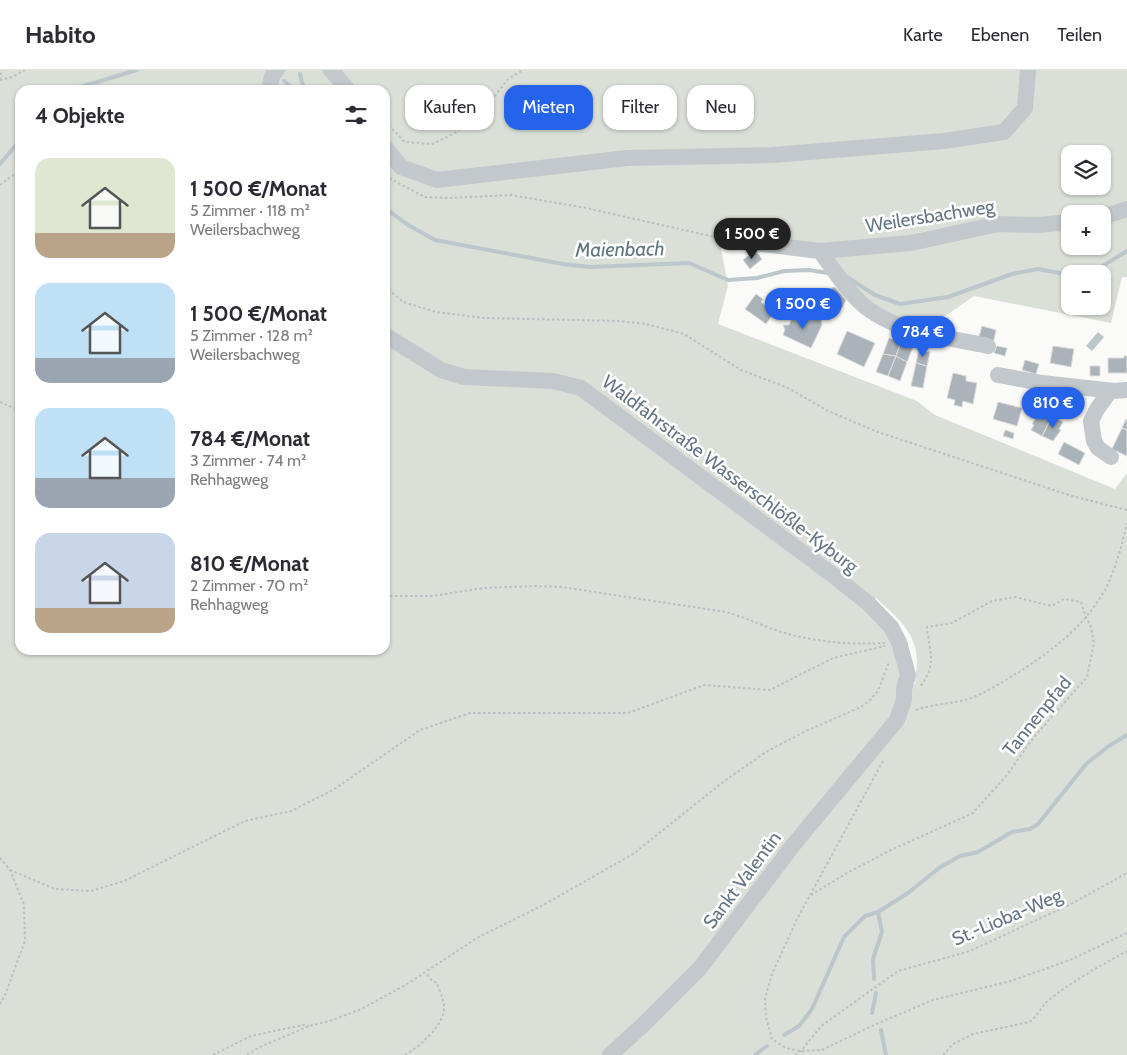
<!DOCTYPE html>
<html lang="de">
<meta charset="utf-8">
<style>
:root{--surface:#fff;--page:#f7f7f7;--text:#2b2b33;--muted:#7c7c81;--line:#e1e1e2;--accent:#2563eb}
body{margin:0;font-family:Cabin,sans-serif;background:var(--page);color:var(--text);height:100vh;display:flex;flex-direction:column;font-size:19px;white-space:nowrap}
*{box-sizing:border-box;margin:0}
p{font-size:16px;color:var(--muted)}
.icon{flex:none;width:28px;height:28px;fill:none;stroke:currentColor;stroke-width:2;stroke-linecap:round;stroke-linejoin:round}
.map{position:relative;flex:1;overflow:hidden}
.drawer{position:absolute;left:15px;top:15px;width:375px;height:570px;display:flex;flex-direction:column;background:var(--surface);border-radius:15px;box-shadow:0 1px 4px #0004}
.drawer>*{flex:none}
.guide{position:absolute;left:405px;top:15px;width:475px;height:45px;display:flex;gap:10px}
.buttons{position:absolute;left:1061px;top:75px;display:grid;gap:10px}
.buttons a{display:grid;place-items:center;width:50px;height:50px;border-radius:10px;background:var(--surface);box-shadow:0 1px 4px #0004;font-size:25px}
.price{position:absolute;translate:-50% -42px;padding:0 11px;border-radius:18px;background:var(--accent);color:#fff;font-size:16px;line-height:32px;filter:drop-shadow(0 1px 2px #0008)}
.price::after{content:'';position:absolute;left:50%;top:30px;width:15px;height:11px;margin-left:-8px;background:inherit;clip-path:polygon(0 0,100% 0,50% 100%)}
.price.on{background:#222;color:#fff}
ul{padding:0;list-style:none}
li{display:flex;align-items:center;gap:15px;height:125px;padding:0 20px}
li span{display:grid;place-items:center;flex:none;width:140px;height:100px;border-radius:15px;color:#555}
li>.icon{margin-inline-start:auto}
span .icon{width:60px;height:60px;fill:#fffc;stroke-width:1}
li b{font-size:21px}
h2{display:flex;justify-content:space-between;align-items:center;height:60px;padding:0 20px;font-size:21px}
.tag{padding:0 18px;border-radius:15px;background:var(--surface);box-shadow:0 1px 4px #0004;font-size:18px;line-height:45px}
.tag.on{background:var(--accent);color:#fff}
header{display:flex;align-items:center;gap:30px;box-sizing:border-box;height:70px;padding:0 25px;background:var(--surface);border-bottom:1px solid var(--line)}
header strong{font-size:24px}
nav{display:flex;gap:28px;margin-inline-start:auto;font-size:18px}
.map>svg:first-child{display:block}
.green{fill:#dadfd7;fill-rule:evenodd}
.water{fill:#bbc7cb}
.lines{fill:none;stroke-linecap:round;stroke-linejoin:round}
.stream{stroke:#bbc7cb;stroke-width:4}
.building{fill:#aab3b9;stroke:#dcdcda}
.path{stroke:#bbbfc2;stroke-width:2;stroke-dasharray:2.5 2.5;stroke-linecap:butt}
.minor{stroke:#c3c8cc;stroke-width:16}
.labels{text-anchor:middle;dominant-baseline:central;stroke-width:5;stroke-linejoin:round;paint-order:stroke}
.street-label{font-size:19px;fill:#657683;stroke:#fff}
.water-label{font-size:20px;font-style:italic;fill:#60757c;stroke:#fff}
</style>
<header>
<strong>Habito</strong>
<nav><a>Karte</a><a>Ebenen</a><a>Teilen</a></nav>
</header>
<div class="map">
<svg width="1127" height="985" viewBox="0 0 1127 985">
<rect width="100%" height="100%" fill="#fafaf8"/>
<path class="green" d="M0,0H1127V207H1122L1111,253L974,226L928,258L887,245L858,226L821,175L735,168L721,178L728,216L718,254L917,331L935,345L1115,419L1127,403V985H0ZM20,20H385V580H20ZM1070,84H1102V116H1070ZM1070,144H1102V176H1070ZM1070,204H1102V236H1070ZM876,528C890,541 908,555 914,574C919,587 916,602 915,614L905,618L891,557L869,535Z"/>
<path class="water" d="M1098,262L1104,267L1092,281L1086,276Z"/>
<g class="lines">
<path class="stream" d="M300,4L304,20
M284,11L295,20
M70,20L137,0
M0,94L20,70
M385,138L408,155L435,170L563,194L590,197L689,193L728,210L757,208L784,201L809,200L828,203
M1086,204L1091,203L1127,181
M847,207L875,225L900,234L948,227L1012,204L1038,199L1070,205
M874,909L873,889L882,862L878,842
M872,943L876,923
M881,960L886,985
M784,965L799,956L812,939L844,867L865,846L878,842L908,823L939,798L960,786L978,782L1012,762L1030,759L1038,754L1087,693L1109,676L1127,665
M755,985L767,976"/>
</g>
<path class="building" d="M755,180L762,189L750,199L743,190Z
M835,217L846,230L842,238L824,224L825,220Z
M756,224L763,229L761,232L774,243L766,254L745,239Z
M795,242L811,250L816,247L821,249L822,255L811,278L783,265L785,260L783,255H789Z
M982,256L996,260L993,274L978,270Z
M847,261L875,273L864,297L837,284Z
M889,268L901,272L896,286L883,284Z
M901,272L913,277L907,292L896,286Z
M997,276L1007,278L1005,286L994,283Z
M1053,276L1074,279L1071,297L1050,293Z
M919,280L930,282L927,296L916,293Z
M883,284L896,286L888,306L876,302Z
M896,286L907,292L900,311L888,306Z
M1124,286H1127V303H1108V288H1124Z
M1025,290L1039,294L1036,304L1022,300Z
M916,293L927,296L923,318L911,316Z
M1090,296H1100V306H1090Z
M953,303L966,306V311L977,313L973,334L963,331L962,337L954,335L955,330L947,328Z
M1052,321L1062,326L1057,336L1047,331Z
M1064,322L1074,327L1067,341L1057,336Z
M998,332L1022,338L1017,356L993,349Z
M1047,339L1051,341L1050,345L1052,346L1042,366L1031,360L1034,355L1032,354L1041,341L1043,342Z
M1052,346L1063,352L1059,359L1061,360L1053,371L1042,366Z
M1126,349L1127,350V360L1122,358Z
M1122,358L1127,360V386L1112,379Z
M1005,360L1014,363L1013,369L1003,366Z
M1064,372L1085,383L1079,395L1058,384Z"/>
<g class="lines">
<path class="path" d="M0,10L12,7L25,0
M0,10L1,0
M385,52L405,72L432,74L455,63L488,35L508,9L523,0
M385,106L425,127L449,128L511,125L586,138L724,169
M0,115L20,100
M385,216L403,232L436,242L484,248L619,251L646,254L684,264L741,300L788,318L828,341L875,361L1072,426L1127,440
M0,332L20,341
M385,526H432L484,518L536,516L562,517L726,542C747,548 767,558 788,564C819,572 852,575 885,573
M916,640C933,634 951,634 968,629C984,624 1004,611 1019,602C1053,580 1086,555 1106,518C1116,498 1122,475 1127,453
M883,691L797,849L772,904L765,929L766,947L772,969L786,978L801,981L822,980L876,954L933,930L1011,911L1070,890L1127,863
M0,788L10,800L24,835L25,871L5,925L0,934
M10,800L55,819L91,821L124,811L245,751L291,741L333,720L420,660L470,643H628L704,615L770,620L833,588L885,576
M811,825L847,803L891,780L973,743L1007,705L1034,667L1087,607L1094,573L1091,557L1086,547L1081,532L1064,529L1052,536L1015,527L992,531L952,553L927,557C929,584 938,592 920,617
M213,985L251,966L303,955L309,956
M247,985L260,977L309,956L330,951L361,939L404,916L477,868L545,834L633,784L723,712L766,682L804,662L861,637L870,630L878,621L889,592
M405,985C419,977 446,954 444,936C444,929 439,920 437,913L432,911L426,903
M795,985L801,981L821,956L898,901L967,882L983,875L1073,833L1127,803
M943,985L953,974L973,964L1029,952C1038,946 1041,936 1050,929C1074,910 1100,896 1127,881"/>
<path class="minor" d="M331,0L348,20
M270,20C270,13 271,4 277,0
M385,77L401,97L437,110L627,88L773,85L944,71L1004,62L1025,38L1028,0
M1102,147L1127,139
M737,171L820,181L911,173L998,154L1038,155L1070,152
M820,181C833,199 845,218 861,233C894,263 946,267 988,276
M385,265L441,300L464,307L553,311L581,318L834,506L869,534L891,557L899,572L908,605L904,619V630L897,650L794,774L700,898L643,955L610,985
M998,305L1042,313L1114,321L1127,320
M1110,321L1097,339L1091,351L1094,371L1098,378L1111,387"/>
</g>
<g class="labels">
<g class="street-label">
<text transform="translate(930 146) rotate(-9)">Weilersbachweg</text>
<text transform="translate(730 404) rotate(37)">Waldfahrstraße Wasserschlößle-Kyburg</text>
<text transform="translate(1037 646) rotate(-51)">Tannenpfad</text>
<text transform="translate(742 810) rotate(-53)">Sankt Valentin</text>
<text transform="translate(1007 847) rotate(-23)">St.-Lioba-Weg</text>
</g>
<g class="water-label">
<text transform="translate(620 179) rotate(-1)">Maienbach</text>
</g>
</g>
</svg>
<div class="buttons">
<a><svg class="icon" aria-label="layers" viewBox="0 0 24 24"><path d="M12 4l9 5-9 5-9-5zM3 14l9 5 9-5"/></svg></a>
<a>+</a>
<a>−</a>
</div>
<b class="price on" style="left:752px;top:190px">1 500 €</b>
<b class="price" style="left:803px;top:260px">1 500 €</b>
<b class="price" style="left:923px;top:288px">784 €</b>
<b class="price" style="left:1053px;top:359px">810 €</b>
<div class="guide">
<a class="tag">Kaufen</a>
<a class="tag on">Mieten</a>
<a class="tag">Filter</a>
<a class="tag">Neu</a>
</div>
<section class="drawer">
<h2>4 Objekte<svg class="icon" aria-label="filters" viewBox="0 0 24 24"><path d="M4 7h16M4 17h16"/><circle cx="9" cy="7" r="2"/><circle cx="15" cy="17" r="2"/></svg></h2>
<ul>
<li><span style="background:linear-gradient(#dfe7d0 75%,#b9a48a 0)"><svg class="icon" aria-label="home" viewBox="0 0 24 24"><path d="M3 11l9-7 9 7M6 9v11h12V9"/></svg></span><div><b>1 500 €/Monat</b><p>5 Zimmer · 118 m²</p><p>Weilersbachweg</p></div></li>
<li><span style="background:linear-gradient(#bfe0f5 75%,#9aa5b1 0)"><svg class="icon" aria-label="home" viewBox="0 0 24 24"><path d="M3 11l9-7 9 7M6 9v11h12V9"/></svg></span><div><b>1 500 €/Monat</b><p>5 Zimmer · 128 m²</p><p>Weilersbachweg</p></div></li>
<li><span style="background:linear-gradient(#bfe0f5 70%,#9aa5b1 0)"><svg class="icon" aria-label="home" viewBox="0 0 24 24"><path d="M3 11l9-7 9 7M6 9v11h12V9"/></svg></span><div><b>784 €/Monat</b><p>3 Zimmer · 74 m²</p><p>Rehhagweg</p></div></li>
<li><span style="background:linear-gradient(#c9d6e8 75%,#b9a48a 0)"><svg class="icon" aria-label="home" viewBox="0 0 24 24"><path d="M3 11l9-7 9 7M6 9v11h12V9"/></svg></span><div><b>810 €/Monat</b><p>2 Zimmer · 70 m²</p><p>Rehhagweg</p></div></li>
</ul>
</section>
</div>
